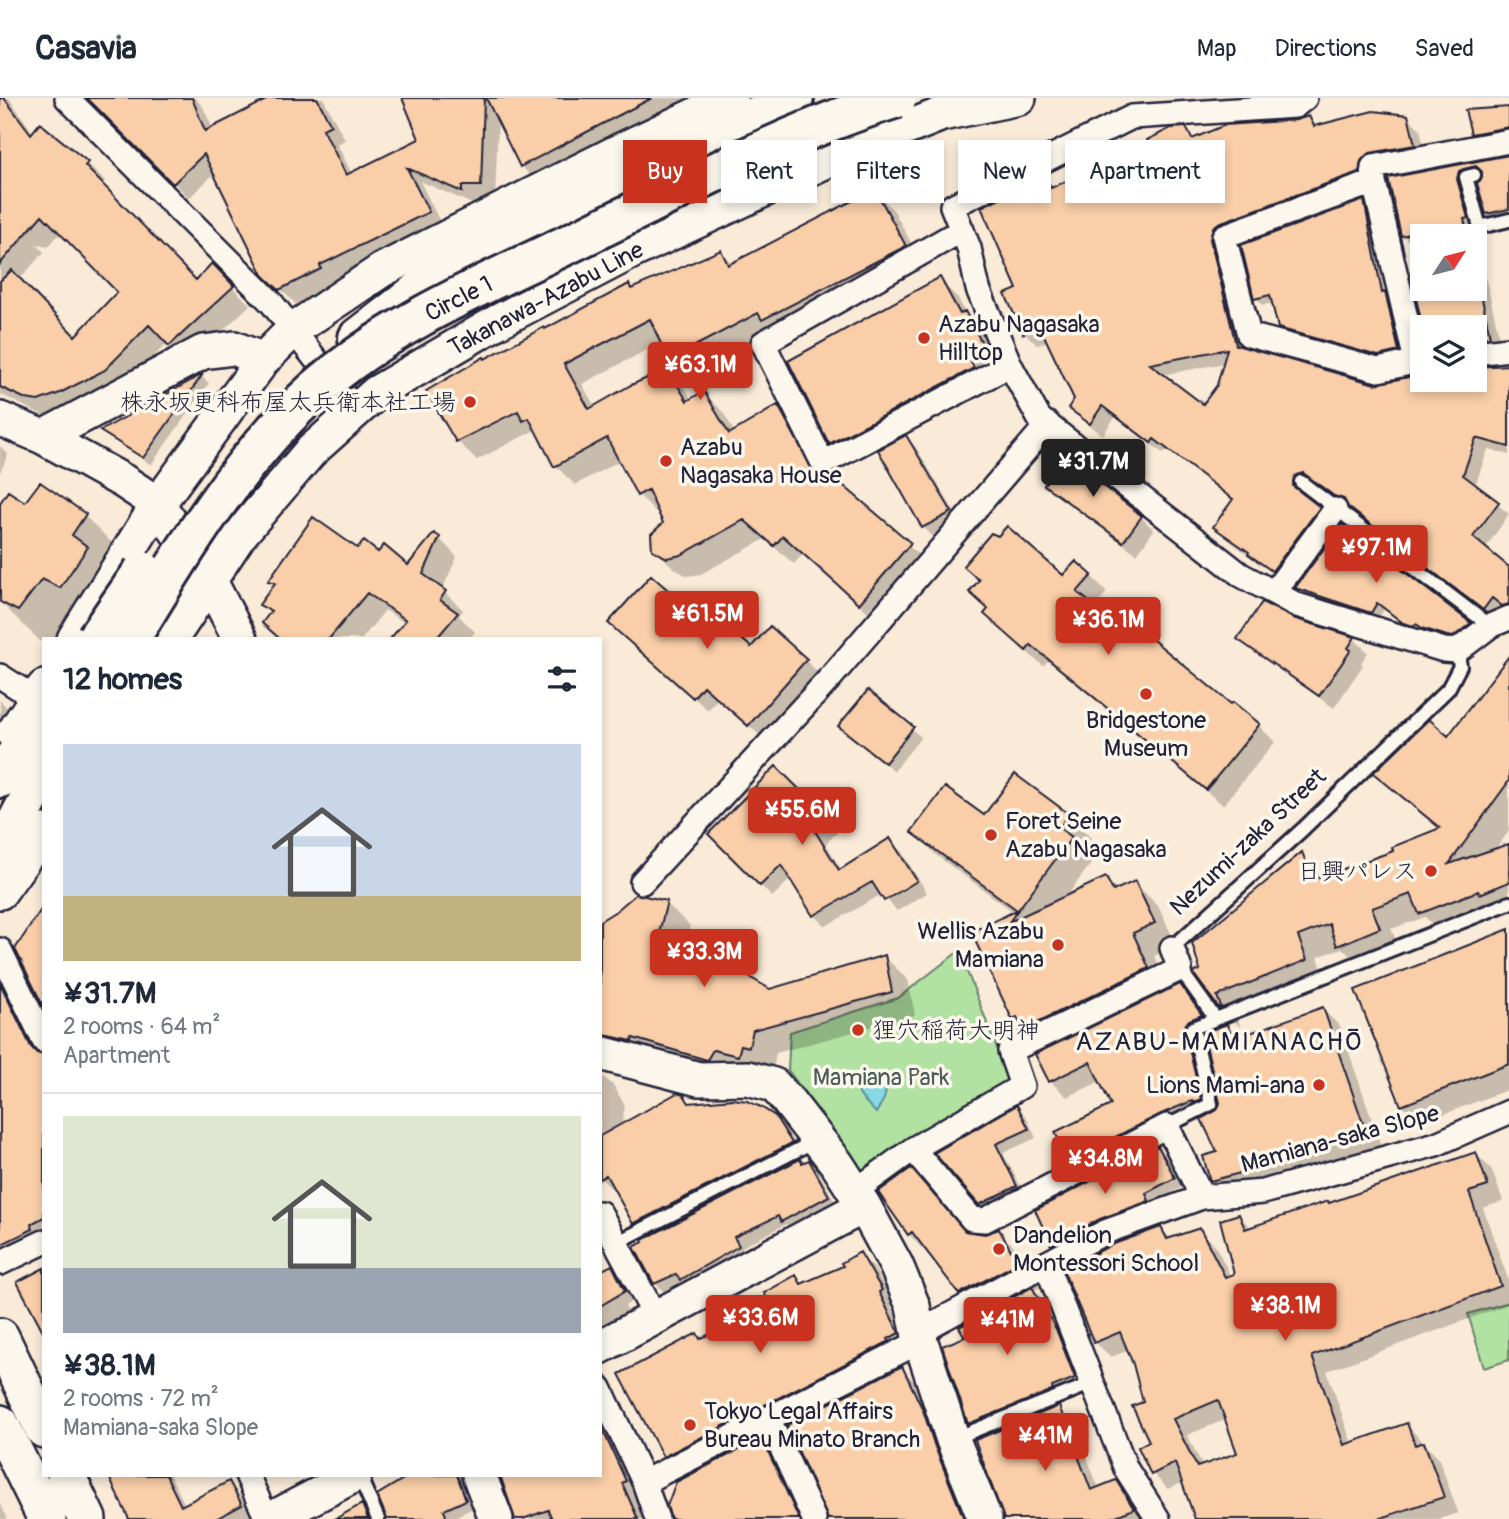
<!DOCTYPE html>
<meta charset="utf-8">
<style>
:root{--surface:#fff;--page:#f2f2f3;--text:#1f2937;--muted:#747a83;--line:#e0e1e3;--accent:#c8321e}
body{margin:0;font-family:Pangolin,"Klee One",sans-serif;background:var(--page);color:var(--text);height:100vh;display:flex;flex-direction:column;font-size:26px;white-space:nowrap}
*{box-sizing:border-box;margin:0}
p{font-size:23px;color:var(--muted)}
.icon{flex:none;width:38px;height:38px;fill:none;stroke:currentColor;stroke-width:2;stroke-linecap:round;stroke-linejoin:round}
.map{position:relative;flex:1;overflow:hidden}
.drawer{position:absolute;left:42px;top:539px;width:560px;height:840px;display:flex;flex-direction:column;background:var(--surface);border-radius:0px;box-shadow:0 4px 10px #0003}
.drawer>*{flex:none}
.banner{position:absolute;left:623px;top:42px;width:665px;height:63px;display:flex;gap:14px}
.needle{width:46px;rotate:54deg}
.fabs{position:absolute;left:1410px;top:126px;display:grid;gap:14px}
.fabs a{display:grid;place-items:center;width:77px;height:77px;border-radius:0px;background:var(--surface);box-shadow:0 4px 10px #0003;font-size:35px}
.price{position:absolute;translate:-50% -60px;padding:0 16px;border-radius:7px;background:var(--accent);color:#fff;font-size:23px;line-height:46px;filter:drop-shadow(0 2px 4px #0008)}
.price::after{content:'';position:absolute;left:50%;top:42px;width:21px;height:16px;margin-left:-10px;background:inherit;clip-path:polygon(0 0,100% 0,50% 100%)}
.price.current{background:#222;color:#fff}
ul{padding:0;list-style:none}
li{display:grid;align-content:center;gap:14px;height:371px;padding:0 21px}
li+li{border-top:2px solid var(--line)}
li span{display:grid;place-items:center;height:217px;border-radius:0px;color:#555}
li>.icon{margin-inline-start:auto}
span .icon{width:126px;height:126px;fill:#fffc;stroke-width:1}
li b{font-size:30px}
h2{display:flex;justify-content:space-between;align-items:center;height:84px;padding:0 21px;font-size:30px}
.tag{padding:0 24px;border-radius:0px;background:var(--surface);box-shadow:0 4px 10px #0003;font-size:24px;line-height:63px}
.tag.current{background:var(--accent);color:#fff}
header{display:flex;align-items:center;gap:42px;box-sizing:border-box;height:98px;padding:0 35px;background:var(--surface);border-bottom:2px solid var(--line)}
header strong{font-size:33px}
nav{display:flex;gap:38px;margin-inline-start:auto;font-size:24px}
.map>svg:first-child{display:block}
.green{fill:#b1e2a2;stroke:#6a826e;stroke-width:2}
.water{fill:#88d7e4;stroke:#5f8fa0;stroke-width:2}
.shadow{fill:#0003;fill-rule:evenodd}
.building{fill:#f9cea8;stroke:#22223b;stroke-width:2;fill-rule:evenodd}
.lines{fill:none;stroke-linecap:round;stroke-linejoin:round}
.lane-casing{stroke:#22223b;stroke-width:18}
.street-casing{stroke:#22223b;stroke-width:28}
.secondary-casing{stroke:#22223b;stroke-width:38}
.primary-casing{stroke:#22223b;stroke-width:42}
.highway-casing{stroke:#22223b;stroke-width:44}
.lane{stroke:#fbf7ec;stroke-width:12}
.street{stroke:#fbf7ec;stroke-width:23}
.secondary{stroke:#fbf7ec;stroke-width:33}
.primary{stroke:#fbf7ec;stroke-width:37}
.highway{stroke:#fbf7ec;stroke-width:38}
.highway-bridge-casing{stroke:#22223b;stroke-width:44;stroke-linecap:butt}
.highway-bridge{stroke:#fbf7ec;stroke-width:38}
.poi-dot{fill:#c8321e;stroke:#fbf7ec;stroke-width:2.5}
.labels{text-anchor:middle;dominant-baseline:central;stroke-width:7;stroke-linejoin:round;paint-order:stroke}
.street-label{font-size:24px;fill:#22223b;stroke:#fbf7ec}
.poi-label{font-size:24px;fill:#22223b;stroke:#fbf7ec;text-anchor:start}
.park-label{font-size:24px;fill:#4d5c5a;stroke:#fbf7ec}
.neighbourhood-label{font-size:26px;letter-spacing:2px;fill:#22223b;stroke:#fbf7ec}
</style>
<header>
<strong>Casavia</strong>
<nav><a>Map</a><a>Directions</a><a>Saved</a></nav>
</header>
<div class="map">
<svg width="1509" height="1421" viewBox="0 0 1509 1421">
<rect width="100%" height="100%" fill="#faebd8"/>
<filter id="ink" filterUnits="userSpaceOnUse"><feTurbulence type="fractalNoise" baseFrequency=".0143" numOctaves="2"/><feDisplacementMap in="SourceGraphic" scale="14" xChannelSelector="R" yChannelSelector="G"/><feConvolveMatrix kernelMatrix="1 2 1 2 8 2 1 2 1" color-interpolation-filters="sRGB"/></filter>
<g filter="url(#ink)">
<path class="green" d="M959,853L1010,983L864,1076L788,972L790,934L898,900Z
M1509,1204V1262L1484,1270L1468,1216Z"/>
<path class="water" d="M873,984L887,988L884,1001L876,1015L860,998L856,989Z"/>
<path class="shadow" d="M0,0H9L33,35L87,66L105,83L102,87L196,185L212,168L250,207L188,265L168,244L121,292L57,320L46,319L0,296ZM61,134L119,194L76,240L19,182L44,154L36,146L48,149Z
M89,0H195L203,9L213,31L273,0H323L345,42L337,46L352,76L422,42L404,0H699L536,83L521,68L498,22L495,103H477V108L420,83L443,130L334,183L335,186L296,206L265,176L215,75L189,100Z
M1509,10V43L1484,47L1472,35Z
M1408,19L1420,31L1426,59L1232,136L1222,155L1246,252L1374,287L1423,282H1475L1509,269V357L1488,351L1475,388L1509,416L1485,451L1509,472V510H1499L1503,514L1496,522L1353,411L1316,387L1306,390L1305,400L1331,423L1285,484L1227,441L1215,429L1233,403L1167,352L1164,356L1115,319L1103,337L1082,322L1070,310L1076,301L1048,243L1037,247L1025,235L1019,192L1045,80L1055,90L1185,31L1195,41L1308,20L1317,29ZM1225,265L1218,288L1203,308L1162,277Z
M1509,59V125L1499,128L1487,115L1483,81L1472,84L1479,132L1475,133L1502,251L1475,262V229H1424L1423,191H1475V138H1423V179L1415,150L1403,137L1390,82Z
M875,93L894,113L923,167L782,240L777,234L689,280L670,261L662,244L582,286L595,309L667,274L687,293L692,302L704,295L723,314L735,335L778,309L797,328L825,380L831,379L929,466L879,524L803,456L794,466L765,441L701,476L687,478L674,470L654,451L665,425L660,414L658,416L639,397L621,362L575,387L556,368L535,332L477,362L457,343L486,263L633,193L720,154L733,166Z
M1364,105L1371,112L1387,198L1392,203L1405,260L1387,264L1287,237L1280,229L1274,205L1263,207L1256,200Z
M939,182L958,200L967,218L983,233L999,264L849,364L831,345Z
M202,279L209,285L151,367L103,333Z
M906,339L915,348L960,423L932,438L923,429Z
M0,348L8,356L0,375Z
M40,387L85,418L130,463L76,541H44V547L0,504V408L26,407Z
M1046,387L1141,419L1154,432L1137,456L1060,400Z
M1342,429L1470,526L1477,533L1460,545L1430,537L1424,532L1422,534L1412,531L1385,510L1378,521L1304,496L1297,490Z
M439,440L457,459L442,492L463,512L459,518L475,534L469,541H392L405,525L385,512L362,541H278L271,516L261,506L275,488L271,483L357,452L378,457L408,470Z
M1091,478L1107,494L1094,510L1258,627L1275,644L1223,707L1048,563L1043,568L1003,533L1063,479Z
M699,522L751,552L770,530L820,576L763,640L718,600L708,612L624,539Z
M1292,522L1354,541L1368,554L1361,565L1363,567L1334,610L1253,554L1240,541Z
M1509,560V733L1495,752L1509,748V813L1502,816L1500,813L1442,836L1425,819L1391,831L1400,851L1360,868L1342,850L1318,859L1326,884L1237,919L1241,930L1220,909L1202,872L1302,757L1323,780L1396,754L1440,732L1397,696L1376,675L1448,641Z
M868,595L921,639L894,673L850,637Z
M0,602L11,614L0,631Z
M776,671L838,733L826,746L842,773L890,743L902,754L927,795L897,813L882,796L826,828L814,817L792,780L772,799L710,736Z
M1068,717L1091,740L1082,752L1093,763L1066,799L1106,781L1118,793L1135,785L1158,808L1177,848L1154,858L1170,893L1180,889L1197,905L1216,932L1227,928L1239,940L1322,911L1340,928L1382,1051L1229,1099L1211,1082L1220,1055L1203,1021L1178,1032L1087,1079L1070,1062L1057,1035L1113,1008L1101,983L1067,999L1050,983L1047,953L1013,920L973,835L1015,815L936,757L914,734L985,720ZM1206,939L1221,1008L1216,1016L1200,946Z
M666,805L690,828L683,854L770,893L885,859L908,882L915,917L776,955L773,971L761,981L600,951V825Z
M1509,833V991L1421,1025L1402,1007Z
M0,887L11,898L40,957L44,958V1136L10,1159L0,1149Z
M600,976L614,988L625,1008L621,1029L683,999L691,1007L774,1019L785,1030L801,1055L645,1135L635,1125L614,1088L611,1090L600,1080Z
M1017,1009L1026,1018L1036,1040L1003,1055L1025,1097L989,1115L937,1055Z
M1158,1050L1166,1058L1182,1089L1153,1104L1156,1111L1060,1154L1052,1146Z
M1476,1056L1492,1072L1503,1103L1483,1110L1509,1184V1206L1327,1273L1352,1346L1407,1327L1439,1361L1458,1415L1439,1421H1197L1184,1384L1168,1391L1153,1376L1152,1344L1145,1306L1129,1252L1111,1259L1095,1244L1161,1131L1172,1141L1199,1132L1215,1147L1231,1179L1236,1177L1239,1118L1252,1131L1330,1107ZM1227,1321L1239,1356L1203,1369L1187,1337Z
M800,1063L804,1067L809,1064L818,1073L837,1107L791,1132L786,1126L742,1149L747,1158L690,1190L685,1185L664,1194L655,1185Z
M911,1072L968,1135L985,1138L998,1133L1022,1156L1041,1189L1033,1193L1062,1239L1081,1286L976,1331L970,1325L967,1239L983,1218L909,1136Z
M860,1157L874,1170L894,1206L891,1208L911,1246L678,1372L664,1358L697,1237L702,1242L748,1219L770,1203L796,1179L804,1187L846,1169Z
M611,1169L621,1178L634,1202L625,1208L630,1219L600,1231V1175Z
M901,1270L917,1286L938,1330L972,1421H828Z
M1058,1310L1074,1326L1099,1391L1116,1384L1132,1399L1145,1421H1006Z
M600,1314L640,1399L637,1401L646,1421H516L600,1377Z
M761,1342L777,1358L806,1421H672Z
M108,1377H170L185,1407L229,1385L240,1397L252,1419L131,1421Z
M421,1377H457L463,1383L473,1410L457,1418L459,1421H392Z
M0,1405L7,1421H0Z
M361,1408L372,1421H335L350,1413Z"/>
<path class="building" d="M0,0H4L31,36L40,25L88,64L85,68L196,182L212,165L234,188L169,248L149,227L105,272L60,295L38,303L26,301L0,289V183L12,172L75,238L117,194L42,117L0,166Z
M87,0H192L205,33L270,0H317L331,27L323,31L346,77L419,41L402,0H484L481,88H462V94L407,70L429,114L320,167L321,171L279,192L263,177L204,56L173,86Z
M486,0H652L520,69Z
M1509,9V29L1471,36L1465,12Z
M1373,13L1408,17L1415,47L1370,55L1361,63L1359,74L1219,125L1213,129L1210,141L1236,247L1375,286L1423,276V282H1475V269L1509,267V349L1476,340L1463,377L1499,404L1473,439L1509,469V506L1502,508L1492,500L1483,512L1348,409L1344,401L1334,398L1303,375L1295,378L1293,388L1320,409L1272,473L1248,456L1249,454L1213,429L1233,401L1226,396L1154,341L1151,345L1102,308L1090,326L1068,310L1074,301L1040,229L1023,236L1005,196L1017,191L981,109L1045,78L1051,90L1149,46L1147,42L1171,30L1186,29L1192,41L1225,27L1296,22L1309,18L1314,28ZM1227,251L1217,287L1203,306L1150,266Z
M1509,57V111L1486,116L1477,85L1482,80V74L1476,68L1464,71L1459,73L1457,81L1468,120L1464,121L1468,138H1411L1410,136L1401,138L1388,80Z
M875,91L906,148L762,222L758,215L668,262L650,221L564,266L589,311L631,287L668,271L687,303L704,293L729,336L778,307L815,376L823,379L831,377L911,445L859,506L783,438L774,448L744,422L681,457L667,460L652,452L651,436L663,425L648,392L637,398L607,340L554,369L529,320L523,323L518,313L456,344L426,293L484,259L485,261L544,229L545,231L629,186L631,191L721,152L728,167Z
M1364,102L1382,195L1385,194L1399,253L1378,258L1278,230L1270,197L1254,201L1241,147Z
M940,179L960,216L965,213L982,245L967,254L974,270L829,346L788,263Z
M1423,187V191H1480L1490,239L1475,241V229L1423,230L1413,188Z
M203,276L143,360L100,333Z
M906,337L952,414L922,430L878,352Z
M1064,358L1142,418L1123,444L1044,387Z
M40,384L86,416L72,437L88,449L60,490L42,481L18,513L0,504V405L8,393L25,404Z
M313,419L357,450L364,443L378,454L384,447L408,467L434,435L440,439L423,476L446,493L440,502L458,515L436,541H390L406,522L367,495L329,541H280L262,525L271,513L259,507L275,485L268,483Z
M1342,426L1471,525L1453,539L1447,538L1422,530L1416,526L1414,528L1403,525L1377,505L1371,515L1295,490Z
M1007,428L1063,477L1076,463L1092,477L1077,494L1112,522L1119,514L1231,606L1233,604L1260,626L1206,692L1031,547L1026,553L984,516L988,511L969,494L979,482L963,468L991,435L998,438Z
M651,477L699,519L707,510L751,549L770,528L807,561L748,628L703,588L693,600L608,525Z
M1262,504L1293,520L1355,539L1348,550L1351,552L1319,598L1237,541Z
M1509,558V683L1449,766L1509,746V784L1480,796L1478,793L1419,816L1411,796L1372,810L1380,830L1337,848L1329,826L1298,838L1307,862L1217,898L1221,909L1219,910L1193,875L1200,872L1192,845L1302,754L1313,782L1393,753L1392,749L1440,730L1373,675L1429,621L1448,638Z
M868,592L914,629L885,665L838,628Z
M776,668L828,720L815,733L839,772L890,740L917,783L884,803L872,784L813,818L781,767L760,788L708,736Z
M1015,676L1069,716L1059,730L1072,739L1009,824L1106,779L1113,793L1135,783L1155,825L1133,835L1149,870L1023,931L1017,919L1012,921L971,834L1017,812L911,734L945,689L984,717Z
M636,796L667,803L657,843L732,869L770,891L885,857L892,894L753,932L749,949L741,947L738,958L713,952L707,962L633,940L632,943L600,936V823L616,813Z
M44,807V910L15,851Z
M1509,831V966L1401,1008L1355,892Z
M0,885L31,949L37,955L44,957V1119L31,1126L33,1131L0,1147Z
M1180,886L1202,917L1189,922L1184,929L1201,1001L1193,1005L1192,1003L1161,1016L1068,1063L1055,1034L1111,1007L1090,964L1049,984L1035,956Z
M1323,909L1366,1034L1284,1058L1286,1063L1210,1083L1203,1058L1217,1054L1201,1021L1217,1012L1220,1005L1203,935L1227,926L1233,941Z
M677,995L684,997L689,1005L733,1001L747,1003L761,1009L775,1018L792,1045L633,1126L606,1077L600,1081V1038Z
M1017,1007L1029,1031L996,1046L1017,1088L979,1107L934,1055Z
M1158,1048L1175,1080L1146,1095L1149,1103L1100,1121L1051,1147L1035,1112Z
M1476,1054L1488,1088L1469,1094L1501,1188L1312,1258L1344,1347L1407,1325L1415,1347L1424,1344L1444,1399L1378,1421H1195L1175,1365L1151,1377L1138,1349L1149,1343L1132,1308L1143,1304L1133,1266L1120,1234L1094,1245L1063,1172L1111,1147L1161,1129L1167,1141L1200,1130L1225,1179L1234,1176L1220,1122L1239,1116L1245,1131L1328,1103L1329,1105ZM1218,1302L1237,1355L1197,1369L1173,1321Z
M800,1061L802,1065L809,1062L829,1098L781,1124L778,1118L734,1139L739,1148L680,1182L676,1176L654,1186L634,1149L643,1144L642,1142Z
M911,1070L965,1133L985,1136L999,1131L1018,1165L959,1196L912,1134L908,1137L878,1094Z
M860,1154L882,1192L879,1194L899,1235L888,1241L890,1243L663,1359L619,1276L697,1235L700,1241L746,1218L744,1214L768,1202L764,1195L796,1177L801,1186L843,1168L841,1165Z
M612,1167L625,1193L600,1208V1173Z
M44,1170V1235L17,1184Z
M1032,1189L1056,1231L1075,1280L1052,1289L1053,1292L968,1326L942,1248L965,1239L959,1229Z
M902,1268L923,1312L935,1349L964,1421H828L787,1327Z
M1059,1308L1091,1392L1116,1382L1134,1411L1108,1421H1004L975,1342Z
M600,1326L626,1383L622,1385L638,1421H552L548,1412L523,1421H515L500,1377H600Z
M762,1340L799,1421H671L667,1408L676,1384Z
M108,1377H166L181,1408L229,1383L242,1407L216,1421H129Z
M410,1377H457L466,1402L444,1412L447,1421H387L377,1397Z
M362,1406L368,1421H335Z"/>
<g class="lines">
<defs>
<path id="lane" d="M1474,77L1466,79L1480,129L1509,122
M1301,384L1490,528
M1172,850L1303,731L1448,591L1460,568L1457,553
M1180,871L1215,920
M1167,1028L1211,1006L1193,930L1509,805
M616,1145L815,1043
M953,1341L1093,1285
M359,1377L378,1421"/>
<path id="street" d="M67,0L271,204L356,313
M1305,0L1295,8L1132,19L952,108L969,150L978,191L1010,267L1039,320L1241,477L1297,507L1444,552L1457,553L1490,528L1509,520
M1374,84L1416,263
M962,132L763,245L823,365L1010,267
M1475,255L1509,251
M1423,262L1378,272L1249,237L1224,138L1374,84L1373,69L1509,43
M1274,494L1335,412
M0,578L36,601
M642,784L831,579L1048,326
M0,852L44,943
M913,1051L1022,988L1010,953L1180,871L1172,850
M855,1093L913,1051L972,1121L985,1122L1167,1028L1202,1099
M600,1115L656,1220
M0,1165L44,1144
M1046,1166L1126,1371L1158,1421
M600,1290L644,1384L657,1421
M768,1320L814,1421
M247,1377L267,1421
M644,1384L909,1249L935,1225L1105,1134L1202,1099L1263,1094L1436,1046L1509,1014"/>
<path id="secondary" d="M0,321L43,339L123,383L158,406L209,481L240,541
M43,339L203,254L234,250L263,262
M74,541L158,406L263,262L294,231L382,172L621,52L731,0
M171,541L239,438L310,354L376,295L497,224L633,153L837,58L942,16L1019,0
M13,635L44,589
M0,794L44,733
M600,955L699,981L748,980L774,987L788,1003L837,1066L864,1108L896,1167L913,1208L919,1238L953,1342L985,1421
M600,1249L864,1108
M479,1377L496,1421
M271,1421L355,1377"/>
<path id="primary" d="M0,1239L44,1331
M0,1326L47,1421
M66,1377L87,1421"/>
<path id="highway" d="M358,240L424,189L572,107L794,0
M0,680L44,617
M0,756L44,673"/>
</defs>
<use href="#lane" class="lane-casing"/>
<use href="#street" class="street-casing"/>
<use href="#secondary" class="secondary-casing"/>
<use href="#primary" class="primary-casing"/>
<use href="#highway" class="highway-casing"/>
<use href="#lane" class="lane"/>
<use href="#street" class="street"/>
<use href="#secondary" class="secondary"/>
<use href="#primary" class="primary"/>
<use href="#highway" class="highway"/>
<defs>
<path id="highway-bridge" d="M96,541L143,473
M130,541C183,453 239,360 316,291C394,222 495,182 587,137C688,88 790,33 897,0"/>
</defs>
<use href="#highway-bridge" class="highway-bridge-casing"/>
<use href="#highway-bridge" class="highway-bridge"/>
</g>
</g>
<g class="poi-dot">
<circle cx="924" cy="240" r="7"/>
<circle cx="470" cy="304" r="7"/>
<circle cx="666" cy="363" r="7"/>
<circle cx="1146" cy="596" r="7"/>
<circle cx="991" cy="737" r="7"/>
<circle cx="1431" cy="773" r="7"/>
<circle cx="1058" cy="847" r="7"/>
<circle cx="858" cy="932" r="7"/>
<circle cx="1319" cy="987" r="7"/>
<circle cx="999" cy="1151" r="7"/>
<circle cx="690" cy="1327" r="7"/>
</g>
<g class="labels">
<g class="street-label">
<text transform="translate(459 201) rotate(-27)">Circle 1</text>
<text transform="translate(546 201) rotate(-28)">Takanawa-Azabu Line</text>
<text transform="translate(1248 744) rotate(-43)">Nezumi-zaka Street</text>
<text transform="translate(1340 1041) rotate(-15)">Mamiana-saka Slope</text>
</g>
<g class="poi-label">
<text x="938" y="226">Azabu Nagasaka<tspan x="938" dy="28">Hilltop</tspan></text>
<text x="456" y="304" text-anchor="end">株永坂更科布屋太兵衛本社工場</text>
<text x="680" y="349">Azabu<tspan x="680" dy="28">Nagasaka House</tspan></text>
<text x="1146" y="622" text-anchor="middle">Bridgestone<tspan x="1146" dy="28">Museum</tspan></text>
<text x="1005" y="723">Foret Seine<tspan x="1005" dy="28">Azabu Nagasaka</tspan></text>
<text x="1417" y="773" text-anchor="end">日興パレス</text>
<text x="1044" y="833" text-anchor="end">Wellis Azabu<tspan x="1044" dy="28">Mamiana</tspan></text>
<text x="872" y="932">狸穴稲荷大明神</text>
<text x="1305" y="987" text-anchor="end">Lions Mami-ana</text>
<text x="1013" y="1137">Dandelion<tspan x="1013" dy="28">Montessori School</tspan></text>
<text x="704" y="1313">Tokyo Legal Affairs<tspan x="704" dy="28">Bureau Minato Branch</tspan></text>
</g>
<g class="park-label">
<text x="881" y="979">Mamiana Park</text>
</g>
<g class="neighbourhood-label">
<text x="1220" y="944">AZABU-MAMIANACHŌ</text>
</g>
</g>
</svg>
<div class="fabs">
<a><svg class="needle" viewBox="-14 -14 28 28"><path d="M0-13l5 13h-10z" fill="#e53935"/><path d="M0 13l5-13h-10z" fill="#747a83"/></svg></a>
<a><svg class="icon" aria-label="layers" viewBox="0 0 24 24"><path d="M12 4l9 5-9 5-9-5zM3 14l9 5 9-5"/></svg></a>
</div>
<b class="price" style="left:700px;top:304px">¥63.1M</b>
<b class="price current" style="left:1093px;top:401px">¥31.7M</b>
<b class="price" style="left:1376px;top:487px">¥97.1M</b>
<b class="price" style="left:707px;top:553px">¥61.5M</b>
<b class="price" style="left:1108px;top:559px">¥36.1M</b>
<b class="price" style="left:802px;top:749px">¥55.6M</b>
<b class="price" style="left:704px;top:891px">¥33.3M</b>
<b class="price" style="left:1105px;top:1098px">¥34.8M</b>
<b class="price" style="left:1285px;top:1245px">¥38.1M</b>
<b class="price" style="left:760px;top:1257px">¥33.6M</b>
<b class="price" style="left:1007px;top:1259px">¥41M</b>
<b class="price" style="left:1045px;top:1375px">¥41M</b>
<div class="banner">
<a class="tag current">Buy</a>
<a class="tag">Rent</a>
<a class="tag">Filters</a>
<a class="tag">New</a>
<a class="tag">Apartment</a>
</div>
<section class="drawer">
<h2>12 homes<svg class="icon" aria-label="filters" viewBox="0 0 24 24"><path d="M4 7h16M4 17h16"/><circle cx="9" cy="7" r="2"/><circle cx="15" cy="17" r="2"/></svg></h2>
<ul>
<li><span style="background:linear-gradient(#c9d6e8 70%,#c2b280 0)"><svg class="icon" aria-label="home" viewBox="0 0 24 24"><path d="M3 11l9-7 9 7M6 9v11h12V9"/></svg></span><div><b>¥31.7M</b><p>2 rooms · 64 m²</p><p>Apartment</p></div></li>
<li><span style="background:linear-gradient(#dfe7d0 70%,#9aa5b1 0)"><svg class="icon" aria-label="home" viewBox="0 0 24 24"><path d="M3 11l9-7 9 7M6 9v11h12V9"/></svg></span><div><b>¥38.1M</b><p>2 rooms · 72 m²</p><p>Mamiana-saka Slope</p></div></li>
</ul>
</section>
</div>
